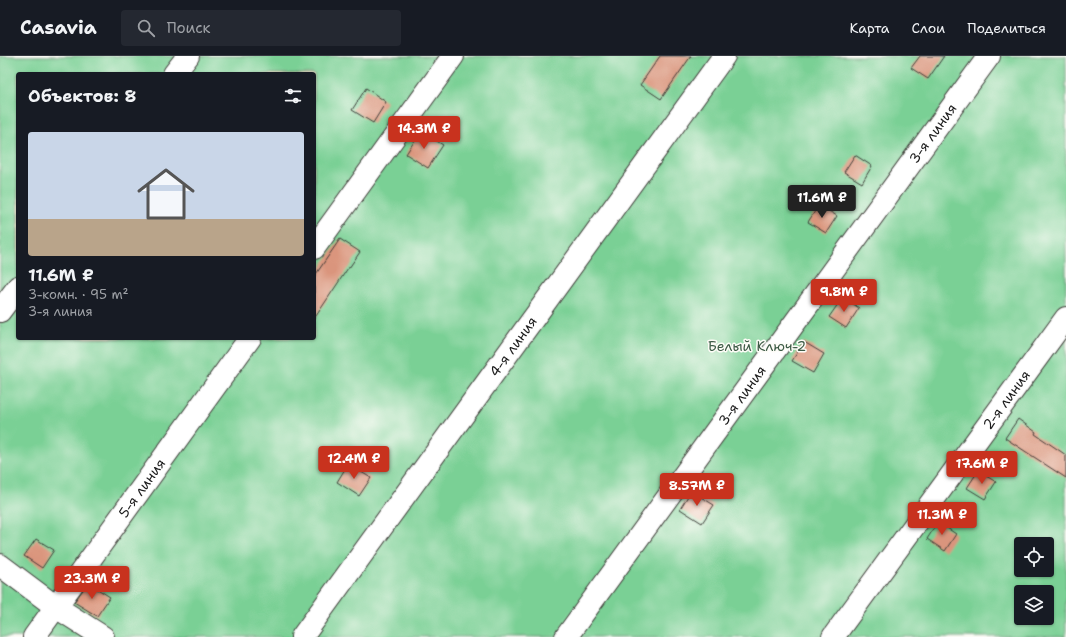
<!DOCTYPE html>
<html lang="ru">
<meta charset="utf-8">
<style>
:root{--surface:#171b24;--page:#242831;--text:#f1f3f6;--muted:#9ea1a6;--line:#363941;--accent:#c8321e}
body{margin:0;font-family:"Shantell Sans",sans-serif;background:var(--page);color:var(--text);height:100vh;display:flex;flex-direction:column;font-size:15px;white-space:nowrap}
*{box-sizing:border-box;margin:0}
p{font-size:13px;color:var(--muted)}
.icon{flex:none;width:22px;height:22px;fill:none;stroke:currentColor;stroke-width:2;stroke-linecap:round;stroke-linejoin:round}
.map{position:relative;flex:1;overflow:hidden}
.sheet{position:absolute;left:16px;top:16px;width:300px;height:268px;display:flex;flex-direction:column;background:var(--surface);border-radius:4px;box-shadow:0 1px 3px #0004}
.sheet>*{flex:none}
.tools{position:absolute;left:1014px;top:481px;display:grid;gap:8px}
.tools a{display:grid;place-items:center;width:40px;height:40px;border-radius:4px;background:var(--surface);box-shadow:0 1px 3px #0004;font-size:20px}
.price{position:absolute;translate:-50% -34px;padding:0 9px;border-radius:4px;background:var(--accent);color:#fff;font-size:13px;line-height:26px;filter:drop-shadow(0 1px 2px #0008)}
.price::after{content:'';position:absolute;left:50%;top:24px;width:12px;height:9px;margin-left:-6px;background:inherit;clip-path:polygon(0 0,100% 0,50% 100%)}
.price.selected{background:#222;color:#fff}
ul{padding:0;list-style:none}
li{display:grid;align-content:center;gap:8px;height:212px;padding:0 12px}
li span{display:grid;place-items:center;height:124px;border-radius:4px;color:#555}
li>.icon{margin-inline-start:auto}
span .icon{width:72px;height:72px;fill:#fffc;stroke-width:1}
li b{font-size:17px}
h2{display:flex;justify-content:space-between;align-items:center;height:48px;padding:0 12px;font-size:17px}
header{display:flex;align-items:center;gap:24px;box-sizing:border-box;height:56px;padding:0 20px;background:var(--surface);border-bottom:1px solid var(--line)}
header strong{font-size:19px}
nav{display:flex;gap:22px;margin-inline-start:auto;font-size:14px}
.search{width:280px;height:36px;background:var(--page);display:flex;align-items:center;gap:10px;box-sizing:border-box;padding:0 14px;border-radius:4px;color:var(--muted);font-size:15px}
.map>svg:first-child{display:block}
.green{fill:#7ad095;stroke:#4b7658;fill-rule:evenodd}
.building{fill:#da957d}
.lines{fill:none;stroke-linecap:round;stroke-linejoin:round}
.minor-casing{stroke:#3c3a36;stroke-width:24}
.minor{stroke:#fff;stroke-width:22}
.labels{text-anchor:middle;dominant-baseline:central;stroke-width:3;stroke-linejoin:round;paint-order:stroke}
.street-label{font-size:14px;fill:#1c1c1c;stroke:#fdfcf7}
.park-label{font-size:14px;fill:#3d5b46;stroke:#fdfcf7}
</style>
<header>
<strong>Casavia</strong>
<div class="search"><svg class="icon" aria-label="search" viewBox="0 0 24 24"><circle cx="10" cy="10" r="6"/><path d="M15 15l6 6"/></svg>Поиск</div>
<nav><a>Карта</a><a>Слои</a><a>Поделиться</a></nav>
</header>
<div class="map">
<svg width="1066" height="581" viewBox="0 0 1066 581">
<rect width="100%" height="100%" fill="#fdfcf7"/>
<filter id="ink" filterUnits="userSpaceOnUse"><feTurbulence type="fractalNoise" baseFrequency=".025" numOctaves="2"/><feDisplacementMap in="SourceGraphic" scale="8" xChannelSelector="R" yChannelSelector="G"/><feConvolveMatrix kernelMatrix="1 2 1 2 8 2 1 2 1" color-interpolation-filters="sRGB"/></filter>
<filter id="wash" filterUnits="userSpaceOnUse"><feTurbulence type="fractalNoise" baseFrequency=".012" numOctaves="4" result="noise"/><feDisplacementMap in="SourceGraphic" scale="16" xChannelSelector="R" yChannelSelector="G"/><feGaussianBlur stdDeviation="0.9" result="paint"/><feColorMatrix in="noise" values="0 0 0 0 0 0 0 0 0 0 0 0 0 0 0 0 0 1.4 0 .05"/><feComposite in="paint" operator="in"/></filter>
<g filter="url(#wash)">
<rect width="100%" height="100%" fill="#f4e4ca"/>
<path class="green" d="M0,0H1066V581H0ZM18,18H314V282H18ZM1021,488H1047V514H1021ZM1021,536H1047V562H1021Z"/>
<g id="blocks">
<path class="building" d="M660,0H691L661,43L640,29Z
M920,0H944L928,23L911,12Z
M366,32L386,46L373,67L352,54Z
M421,75L443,89L428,112L406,98Z
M855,99L872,110L862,127L844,116Z
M819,149L837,160L826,177L808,166Z
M340,183L360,196L349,212H348L314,263V221Z
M843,241L859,252L846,272L829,261Z
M804,286L824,298L813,317L792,305Z
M1018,363L1036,376L1035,378L1066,399V422L1005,382Z
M348,408L371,422L359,440L337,426Z
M978,415L996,426L985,443L967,432Z
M691,435L714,449L702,467L680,453Z
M938,466L956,478L945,495L927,483Z
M36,483L54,494L42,512L24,500Z
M88,527L110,541L97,560L74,546Z"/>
</g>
</g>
<g filter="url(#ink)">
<use href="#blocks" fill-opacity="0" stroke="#3c3a36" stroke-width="1"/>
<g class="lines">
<defs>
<g id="minor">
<path d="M174,18L188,0"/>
<path d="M314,192L453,0"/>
<path d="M0,255L18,231"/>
<path d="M0,509L56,551L103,581"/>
<path id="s1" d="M34,581L250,282"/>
<path id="s2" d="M302,581L724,0"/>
<path id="s3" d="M566,581L989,0"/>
<path id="s4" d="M833,581L1066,262"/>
</g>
</defs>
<use href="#minor" class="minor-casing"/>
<use href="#minor" class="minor"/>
</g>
</g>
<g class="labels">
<g class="street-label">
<text stroke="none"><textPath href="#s3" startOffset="623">3-я линия</textPath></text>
<text stroke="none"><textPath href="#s2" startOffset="359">4-я линия</textPath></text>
<text stroke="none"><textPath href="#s3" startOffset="299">3-я линия</textPath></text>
<text stroke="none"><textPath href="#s4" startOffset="294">2-я линия</textPath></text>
<text stroke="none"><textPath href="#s1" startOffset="184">5-я линия</textPath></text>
</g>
<g class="park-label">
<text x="757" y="290">Белый Ключ-2</text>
</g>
</g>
</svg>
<div class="tools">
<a><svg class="icon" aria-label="locate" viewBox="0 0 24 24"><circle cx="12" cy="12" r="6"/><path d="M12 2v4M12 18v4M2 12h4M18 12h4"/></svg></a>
<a><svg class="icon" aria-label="layers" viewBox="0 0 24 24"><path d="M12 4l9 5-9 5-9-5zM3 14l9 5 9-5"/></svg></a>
</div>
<b class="price" style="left:424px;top:94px">14.3M ₽</b>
<b class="price selected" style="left:822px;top:163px">11.6M ₽</b>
<b class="price" style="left:844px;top:257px">9.8M ₽</b>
<b class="price" style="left:354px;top:424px">12.4M ₽</b>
<b class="price" style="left:982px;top:429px">17.6M ₽</b>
<b class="price" style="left:697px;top:451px">8.57M ₽</b>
<b class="price" style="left:942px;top:480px">11.3M ₽</b>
<b class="price" style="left:92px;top:544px">23.3M ₽</b>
<section class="sheet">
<h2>Объектов: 8<svg class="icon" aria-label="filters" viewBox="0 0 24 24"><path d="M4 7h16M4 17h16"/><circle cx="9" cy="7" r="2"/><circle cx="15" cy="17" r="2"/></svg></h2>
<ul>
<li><span style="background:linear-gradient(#c9d6e8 70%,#b9a48a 0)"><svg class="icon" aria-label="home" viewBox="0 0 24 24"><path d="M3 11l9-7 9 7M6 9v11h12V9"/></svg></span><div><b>11.6M ₽</b><p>3-комн. · 95 m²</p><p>3-я линия</p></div></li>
</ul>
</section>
</div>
